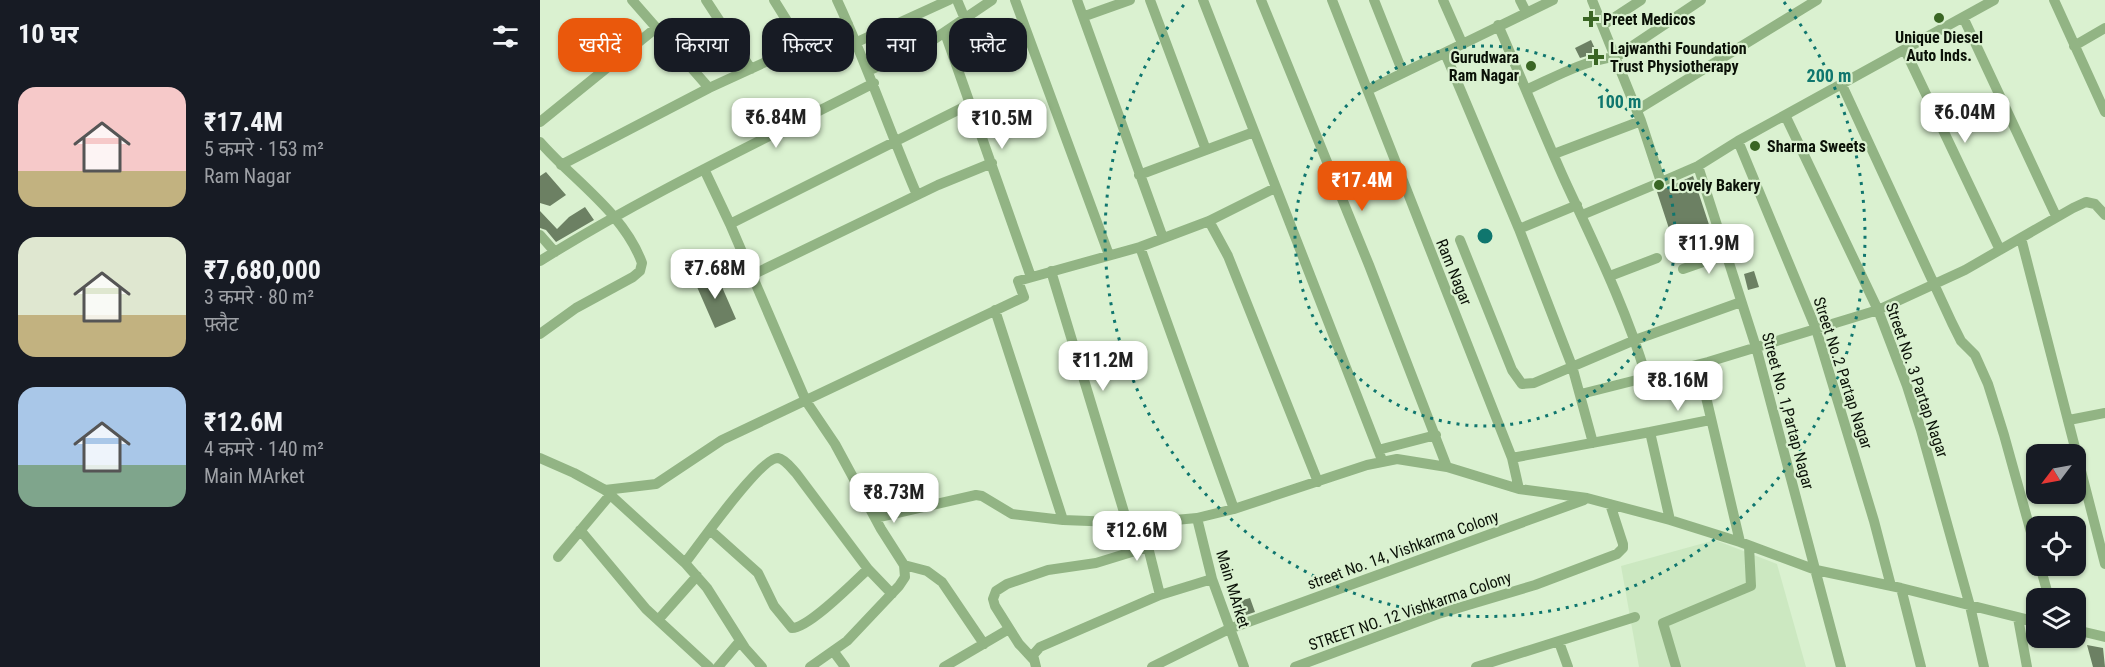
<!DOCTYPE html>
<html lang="hi">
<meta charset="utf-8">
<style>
:root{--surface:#171b24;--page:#20242c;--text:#f1f3f6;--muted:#9ea1a6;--accent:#ea580c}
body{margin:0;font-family:"Roboto Condensed","Noto Sans Devanagari",sans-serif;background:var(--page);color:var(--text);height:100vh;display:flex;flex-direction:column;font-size:22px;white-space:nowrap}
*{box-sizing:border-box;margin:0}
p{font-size:20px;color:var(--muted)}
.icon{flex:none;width:33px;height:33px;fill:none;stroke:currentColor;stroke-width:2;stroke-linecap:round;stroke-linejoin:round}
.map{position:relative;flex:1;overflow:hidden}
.drawer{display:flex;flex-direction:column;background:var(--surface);width:540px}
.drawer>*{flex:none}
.guide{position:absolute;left:18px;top:18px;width:570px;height:54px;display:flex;gap:12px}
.needle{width:39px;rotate:238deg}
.buttons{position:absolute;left:1486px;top:444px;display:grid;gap:12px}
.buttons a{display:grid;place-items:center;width:60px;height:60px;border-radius:12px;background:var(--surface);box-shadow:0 2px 4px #0004;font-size:30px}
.price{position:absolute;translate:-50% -51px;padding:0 14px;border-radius:12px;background:#fff;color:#222;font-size:20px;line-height:39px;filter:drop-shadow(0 2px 3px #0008)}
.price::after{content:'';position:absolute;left:50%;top:36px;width:18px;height:14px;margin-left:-9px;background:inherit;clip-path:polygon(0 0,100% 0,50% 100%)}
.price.current{background:var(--accent);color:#fff}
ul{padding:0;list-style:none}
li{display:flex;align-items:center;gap:18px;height:150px;padding:0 18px}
li span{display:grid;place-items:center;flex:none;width:168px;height:120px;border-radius:18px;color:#555}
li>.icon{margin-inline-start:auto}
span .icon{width:72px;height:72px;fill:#fffc;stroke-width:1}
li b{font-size:26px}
h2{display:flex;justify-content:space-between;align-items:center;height:72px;padding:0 18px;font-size:26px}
.pill{padding:0 21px;border-radius:18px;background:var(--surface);box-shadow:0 2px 4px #0004;font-size:21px;line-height:54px}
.pill.current{background:var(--accent);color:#fff}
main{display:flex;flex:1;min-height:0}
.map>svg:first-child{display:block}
.built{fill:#cce8c1}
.building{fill:#6c8063}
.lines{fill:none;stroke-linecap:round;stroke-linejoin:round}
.street{stroke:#92b484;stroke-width:10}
.ring{fill:none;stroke:#0f766e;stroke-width:3;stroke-dasharray:3 6}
.poi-dot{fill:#3a6624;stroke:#daf1d0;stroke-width:2}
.labels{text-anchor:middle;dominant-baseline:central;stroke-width:4.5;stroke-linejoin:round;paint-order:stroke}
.poi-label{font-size:16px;font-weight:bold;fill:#0a1107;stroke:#daf1d0;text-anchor:start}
.street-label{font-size:16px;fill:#0a1107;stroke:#daf1d0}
.centre{fill:#0f766e;stroke:#daf1d0;stroke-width:3}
.ring-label{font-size:18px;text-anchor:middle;font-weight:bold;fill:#0f766e;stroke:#daf1d0;stroke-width:4.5;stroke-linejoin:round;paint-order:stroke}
</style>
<main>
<section class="drawer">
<h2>10 घर<svg class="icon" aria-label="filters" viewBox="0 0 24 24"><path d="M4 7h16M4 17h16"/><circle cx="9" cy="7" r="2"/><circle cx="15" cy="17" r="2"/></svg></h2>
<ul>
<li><span style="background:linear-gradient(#f6c9c9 70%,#c2b280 0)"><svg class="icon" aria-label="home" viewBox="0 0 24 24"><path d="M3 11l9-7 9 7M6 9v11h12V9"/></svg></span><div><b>₹17.4M</b><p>5 कमरे · 153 m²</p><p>Ram Nagar</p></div></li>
<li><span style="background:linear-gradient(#dfe7d0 65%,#c2b280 0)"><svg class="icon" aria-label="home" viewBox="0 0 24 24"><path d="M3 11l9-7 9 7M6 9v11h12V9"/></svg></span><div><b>₹7,680,000</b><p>3 कमरे · 80 m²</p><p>फ़्लैट</p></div></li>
<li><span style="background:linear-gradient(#a9c7e8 65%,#7fa58c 0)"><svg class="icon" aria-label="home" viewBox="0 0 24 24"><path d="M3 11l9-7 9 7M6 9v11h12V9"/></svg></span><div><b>₹12.6M</b><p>4 कमरे · 140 m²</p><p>Main MArket</p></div></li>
</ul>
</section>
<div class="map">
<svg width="1565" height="667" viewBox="0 0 1565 667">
<rect width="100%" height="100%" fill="#daf1d0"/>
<path class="built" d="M1175,540L1237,564L1266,667H1099L1081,566Z"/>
<path class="building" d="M1051,40L1057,53L1040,58L1035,48Z
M6,172L26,195L10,206L0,203V176Z
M1153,176L1177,249L1140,262L1117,192Z
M45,207L54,220L16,242L6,230L0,228V211L17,229L29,217Z
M175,271L196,319L175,328L154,280Z
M1214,271L1219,287L1208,290L1204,274Z
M710,598L715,612L697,618L692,603Z
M1547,645L1563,648L1565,667H1553Z"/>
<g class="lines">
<path class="street" d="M92,0L169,88
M166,0L211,69
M234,0L262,45
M297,0C327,64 349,130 377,195
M417,0L425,19
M475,0L569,255
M537,0L623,238
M610,0L666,150
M663,0L842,460
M721,0L829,265L907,467
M792,0L972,458L979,489
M834,0L863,73
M903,0L922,43
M980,0L986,12
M1052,0L1101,121L1121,182L1158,166L1198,141L1454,0
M1514,0L1565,112
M545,16L590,0
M1423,17L1516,216
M958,25C981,77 1002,130 1025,181C1055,246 1086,308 1106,376
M1063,25L1101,0
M405,33L491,277
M317,42L409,0
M1534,46L1565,28
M1365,50L1460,250
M905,53L979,229L1032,366L1053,443
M328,71L387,44L452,0
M1302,85L1412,323L1421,341L1435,355L1448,384L1464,435L1497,554
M828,90L1013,0
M986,90C1015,77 1044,60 1076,57L1161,0
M1097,110L1277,0
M1245,115L1338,310L1367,386L1381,430L1430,606L1444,667
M0,122L116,28
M1198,141L1276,329L1334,521L1351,586
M0,142C34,181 84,213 102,263L100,271L93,277L36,308L0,334
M1014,154L1101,121
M21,165L169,88L308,24
M1158,166L1216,347L1301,667
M164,169L190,224L266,401L295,444L341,529L364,565L365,577L359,586L307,641L270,667
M599,175L714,132
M1042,215L1121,182
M669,221L688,256L778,482
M190,224L430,104
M979,229L1037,205
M0,235L15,252
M1481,238L1565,564
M920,240L972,370L982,384L994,383L1095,340L1201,302
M600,247L694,509
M0,261C107,194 221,141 334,83
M1143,269L1186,254
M511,271L587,522
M212,275L398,185L452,163
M1070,276L1117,258
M455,310L523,520
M1041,394L1168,362L1338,310L1425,270L1533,208L1546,202L1555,204L1565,215
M1166,397L1200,542
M1529,420L1565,413
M1110,432L1170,420
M838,450L896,435
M0,458L34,473L65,490L145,563L167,588L205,648L222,667
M972,458L1110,432L1130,520
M65,490L116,484L182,440L484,297L478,281L600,247L669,221L735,188
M335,518L436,495L442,496L472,514L523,520L602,523L657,518L694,509L827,465L857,459L907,467L979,489L1047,498L1130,520L1200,542L1276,570L1361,588L1497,622
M657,518L672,579L704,667
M602,523L620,595
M40,530L106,609L169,667
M170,530L218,573L234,606L252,628C269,628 314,582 328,569
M18,557L70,495
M145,563C158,546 221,457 238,458C245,459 252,469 256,473L328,569L352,594
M364,565L387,571L402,582L444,644
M1500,566L1509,598
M1361,588L1381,667
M1478,618L1487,667
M118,620L157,576
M1536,630L1565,637
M1019,642L1028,667
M294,652L305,667
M493,659L479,644L455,606L453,599L456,591L467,584L508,570L556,563L608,547
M178,667L200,641
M404,667L469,629
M496,667L493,655L500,647L620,595L672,579
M612,667L689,629L1044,500
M755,667L898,614L995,585L1077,554L1083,548V544L1070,504
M936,667L1095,617
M1136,667L1123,623L1211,586L1209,546"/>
</g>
<g class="ring">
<circle cx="945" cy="236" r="190"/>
<path d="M1244 2A380 380 0 1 1 646 2"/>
</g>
<g class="poi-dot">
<circle cx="1399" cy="18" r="6"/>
<path d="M1048 10h6v6h6v6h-6v6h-6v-6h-6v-6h6z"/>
<path d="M1053 48h6v6h6v6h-6v6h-6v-6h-6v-6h6z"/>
<circle cx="991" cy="66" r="6"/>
<circle cx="1215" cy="146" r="6"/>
<circle cx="1119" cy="185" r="6"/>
</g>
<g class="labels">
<g class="poi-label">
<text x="1063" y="19">Preet Medicos</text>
<text x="1399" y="37" text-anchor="middle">Unique Diesel<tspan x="1399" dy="18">Auto Inds.</tspan></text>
<text x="1070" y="48">Lajwanthi Foundation<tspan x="1070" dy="18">Trust Physiotherapy</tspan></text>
<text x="979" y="57" text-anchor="end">Gurudwara<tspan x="979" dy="18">Ram Nagar</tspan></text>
<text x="1227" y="146">Sharma Sweets</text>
<text x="1131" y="185">Lovely Bakery</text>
</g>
<g class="street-label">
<text transform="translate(914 272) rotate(68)">Ram Nagar</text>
<text transform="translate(1303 373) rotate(72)">Street No.2 Partap Nagar</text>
<text transform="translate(1377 380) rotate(71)">Street No. 3 Partap Nagar</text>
<text transform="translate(1248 411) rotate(75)">Street No. 1,Partap Nagar</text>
<text transform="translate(863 550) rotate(-20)">street No. 14, Vishkarma Colony</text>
<text transform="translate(693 589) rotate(73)">Main MArket</text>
<text transform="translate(870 611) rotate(-19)">STREET NO. 12 Vishkarma Colony</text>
</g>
</g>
<circle cx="945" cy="236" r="9" class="centre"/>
<g class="ring-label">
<text x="1289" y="82">200 m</text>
<text x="1079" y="108">100 m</text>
</g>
</svg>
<div class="buttons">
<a><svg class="needle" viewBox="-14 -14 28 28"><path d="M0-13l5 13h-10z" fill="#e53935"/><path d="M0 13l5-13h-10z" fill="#9ea1a6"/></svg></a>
<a><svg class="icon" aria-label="locate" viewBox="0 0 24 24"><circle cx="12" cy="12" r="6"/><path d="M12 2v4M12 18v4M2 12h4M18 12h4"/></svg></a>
<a><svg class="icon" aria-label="layers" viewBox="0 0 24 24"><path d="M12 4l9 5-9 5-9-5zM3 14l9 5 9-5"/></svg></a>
</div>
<b class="price" style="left:1425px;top:144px">₹6.04M</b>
<b class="price" style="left:236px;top:149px">₹6.84M</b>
<b class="price" style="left:462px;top:150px">₹10.5M</b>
<b class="price current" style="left:822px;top:212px">₹17.4M</b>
<b class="price" style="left:1169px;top:275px">₹11.9M</b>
<b class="price" style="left:175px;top:300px">₹7.68M</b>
<b class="price" style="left:563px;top:392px">₹11.2M</b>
<b class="price" style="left:1138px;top:412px">₹8.16M</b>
<b class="price" style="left:354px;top:524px">₹8.73M</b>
<b class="price" style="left:597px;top:562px">₹12.6M</b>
<div class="guide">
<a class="pill current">खरीदें</a>
<a class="pill">किराया</a>
<a class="pill">फ़िल्टर</a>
<a class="pill">नया</a>
<a class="pill">फ़्लैट</a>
</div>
</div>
</main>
